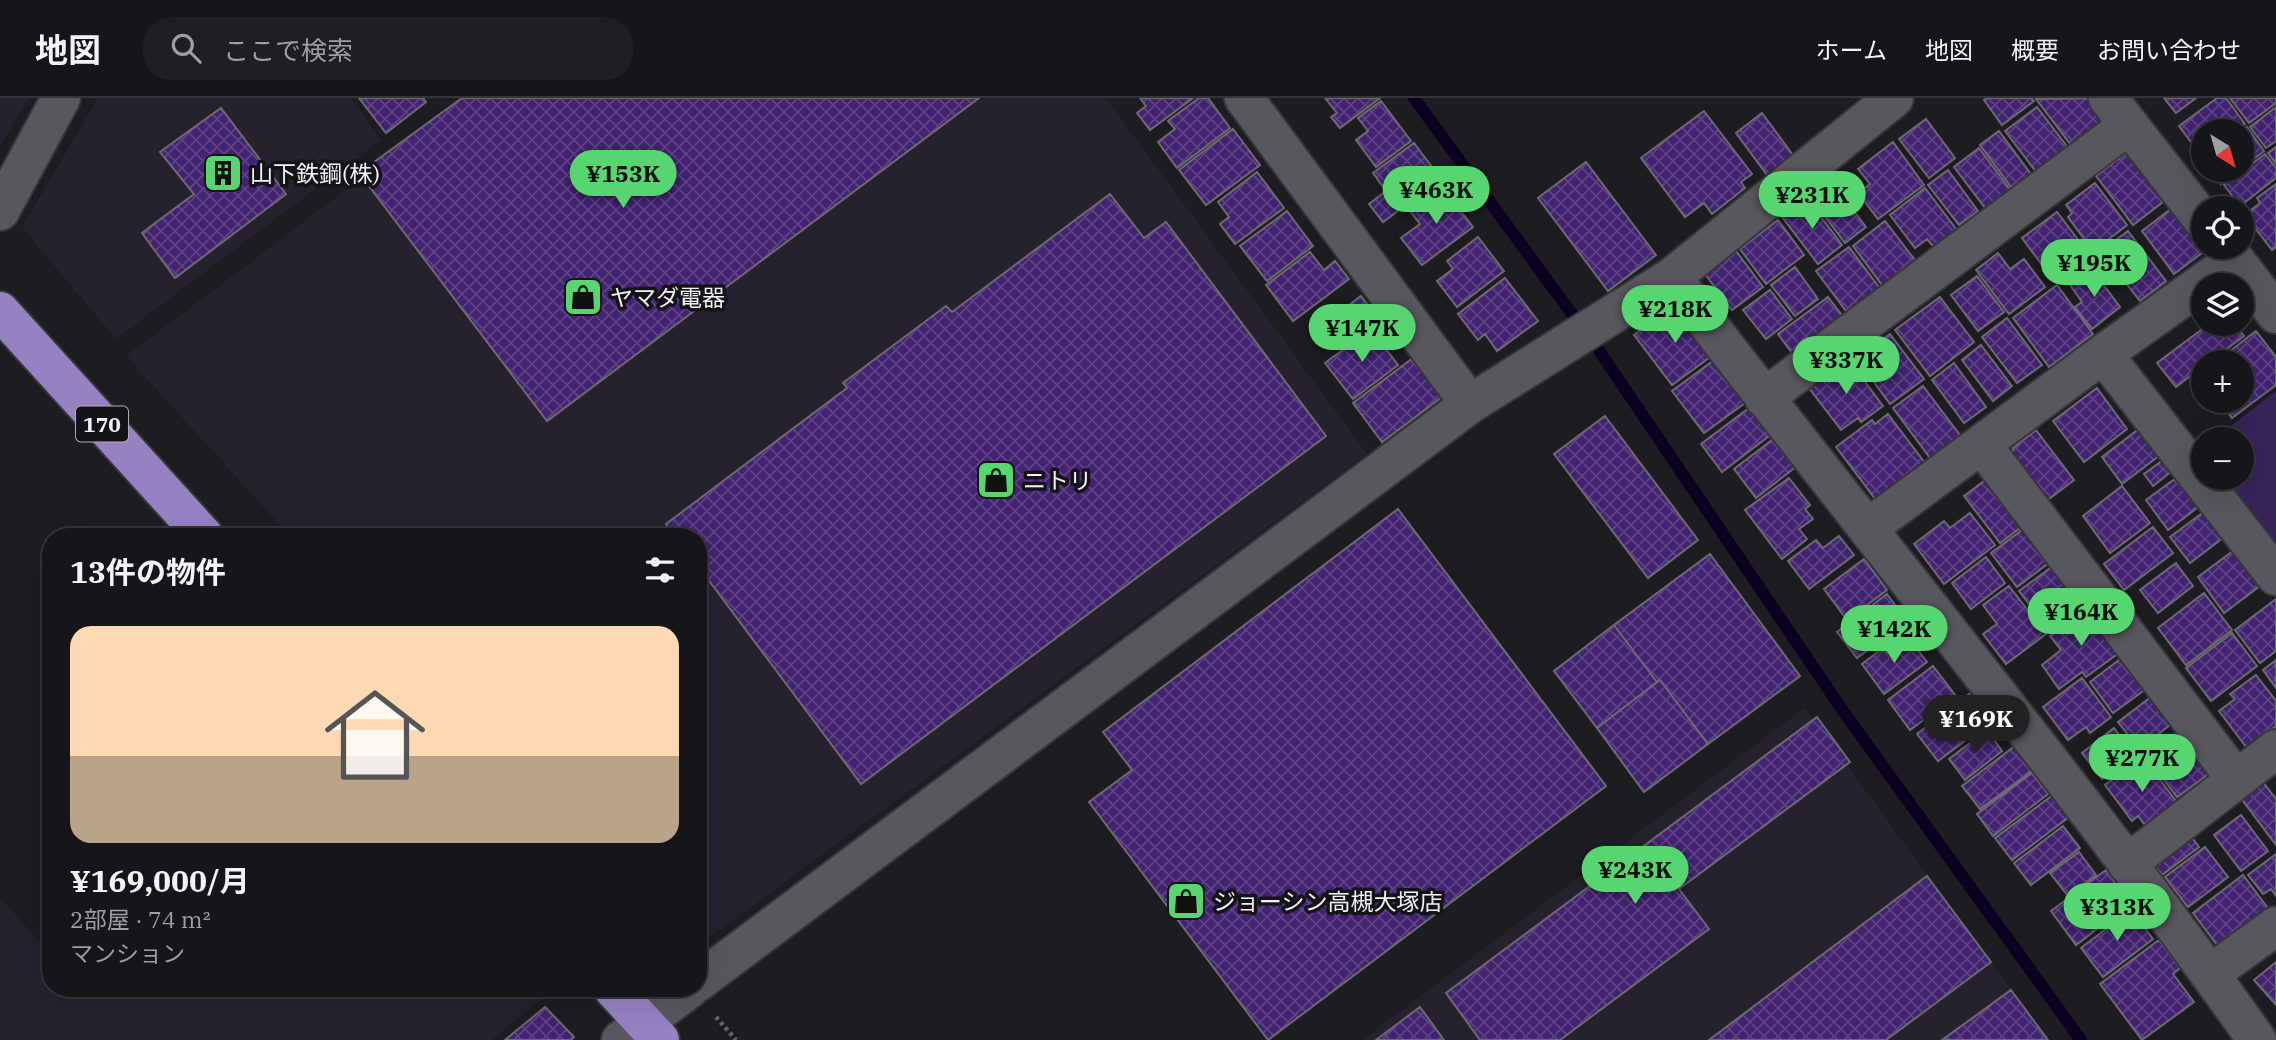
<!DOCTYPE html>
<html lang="ja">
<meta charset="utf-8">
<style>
:root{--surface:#161519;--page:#1f1e22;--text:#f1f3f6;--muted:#9e9fa2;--line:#353438;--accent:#57d570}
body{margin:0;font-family:"IBM Plex Serif","Noto Sans JP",serif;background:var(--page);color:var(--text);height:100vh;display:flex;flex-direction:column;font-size:26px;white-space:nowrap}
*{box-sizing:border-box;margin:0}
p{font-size:23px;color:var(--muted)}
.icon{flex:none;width:38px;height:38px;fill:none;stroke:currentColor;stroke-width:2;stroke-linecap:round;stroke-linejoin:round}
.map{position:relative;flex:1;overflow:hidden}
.panel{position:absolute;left:42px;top:430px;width:665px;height:469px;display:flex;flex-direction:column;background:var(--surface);border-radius:28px;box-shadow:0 7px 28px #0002,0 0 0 2px var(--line)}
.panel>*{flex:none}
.needle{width:46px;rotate:143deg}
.fabs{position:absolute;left:2191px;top:21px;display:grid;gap:14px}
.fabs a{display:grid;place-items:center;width:63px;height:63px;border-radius:50%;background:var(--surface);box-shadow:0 7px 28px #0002,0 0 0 2px var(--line);font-size:35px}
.price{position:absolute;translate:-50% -60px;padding:0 16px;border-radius:24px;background:var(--accent);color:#111;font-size:23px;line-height:46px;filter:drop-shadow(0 2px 4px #0008)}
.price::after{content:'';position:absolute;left:50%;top:42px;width:21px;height:16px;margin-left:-10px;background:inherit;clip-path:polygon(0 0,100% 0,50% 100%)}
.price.current{background:#222;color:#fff}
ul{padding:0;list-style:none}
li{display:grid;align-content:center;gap:14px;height:371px;padding:0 28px}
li+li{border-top:2px solid var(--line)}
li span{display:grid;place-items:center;height:217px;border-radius:21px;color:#555}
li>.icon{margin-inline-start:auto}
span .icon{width:126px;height:126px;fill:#fffc;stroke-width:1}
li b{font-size:30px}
h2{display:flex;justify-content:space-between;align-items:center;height:84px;padding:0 28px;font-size:30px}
header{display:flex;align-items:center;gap:42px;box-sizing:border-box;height:98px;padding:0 35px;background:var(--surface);border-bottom:2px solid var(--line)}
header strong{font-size:33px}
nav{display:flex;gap:38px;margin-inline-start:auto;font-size:24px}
.search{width:490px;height:63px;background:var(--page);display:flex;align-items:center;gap:18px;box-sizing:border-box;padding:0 24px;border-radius:28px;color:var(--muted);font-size:26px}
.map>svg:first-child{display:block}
.built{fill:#25222d}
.park{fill:#372459}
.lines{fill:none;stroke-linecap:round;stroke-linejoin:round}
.stream{stroke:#0b0020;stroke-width:12}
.building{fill:url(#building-cross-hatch);stroke:#6c6b72;stroke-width:2}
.minor-casing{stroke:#37363a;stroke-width:42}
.tertiary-casing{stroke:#37363a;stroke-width:42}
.trunk-casing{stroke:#37363a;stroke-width:42}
.path{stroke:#636266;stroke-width:4.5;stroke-dasharray:3.5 3.5;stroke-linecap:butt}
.minor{stroke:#59575e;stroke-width:38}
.tertiary{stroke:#59575e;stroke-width:38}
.trunk{stroke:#9682c3;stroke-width:38}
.labels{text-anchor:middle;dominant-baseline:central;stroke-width:7;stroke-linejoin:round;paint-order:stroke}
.shield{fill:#141318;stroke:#afaeb3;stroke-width:2}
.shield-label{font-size:21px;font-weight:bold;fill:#f2f1f5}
.poi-label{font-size:23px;fill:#f2f1f5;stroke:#141318;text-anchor:start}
</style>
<header>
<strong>地図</strong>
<div class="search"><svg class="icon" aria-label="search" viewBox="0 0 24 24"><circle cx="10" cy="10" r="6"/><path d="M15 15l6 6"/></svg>ここで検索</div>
<nav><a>ホーム</a><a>地図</a><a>概要</a><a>お問い合わせ</a></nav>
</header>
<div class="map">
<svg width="2276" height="942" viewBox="0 0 2276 942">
<defs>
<pattern id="building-cross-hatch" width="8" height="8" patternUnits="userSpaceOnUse" patternTransform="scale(1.75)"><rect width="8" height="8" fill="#422271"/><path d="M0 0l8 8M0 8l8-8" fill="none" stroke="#5e4386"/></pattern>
</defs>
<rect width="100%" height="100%" fill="#1d1c21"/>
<path class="built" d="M0,0H29L0,48Z
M98,0H350L381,42L116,241L22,129Z
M468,0H1106L1367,356L698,848V439H291L126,258Z
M1805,610L2048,942H1362Z
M0,799L51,857V891H530L541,902L492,942H0Z"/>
<path class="park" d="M2276,293V463L2214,380H2242V341H2214Z"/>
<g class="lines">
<path class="stream" d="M1414,0L1572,216
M1600,254L1843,613L2081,942"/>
</g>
<path class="building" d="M359,0H423L426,4L386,35Z
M462,0H979L547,323L359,75Z
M1140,0H1193L1150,32L1137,15L1146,8Z
M1199,0H1208L1230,30L1177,70L1158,44L1175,31L1168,23Z
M1325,0H1380L1340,30L1331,19L1337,15Z
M1987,0H2031L2034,3L2002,27L1984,2Z
M2097,0L2113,21L2074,51L2036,1Z
M2164,0H2196L2176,15Z
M2217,0H2226L2245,26L2236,33H2203L2202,59L2179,28Z
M2230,0H2276V5L2249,25Z
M1381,3L1411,43L1376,69L1356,42L1368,33L1358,20Z
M2037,9L2069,51L2037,75L2005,33Z
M2276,9V43L2266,50L2250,29Z
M221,10L286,96L175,180L142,135L194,96L160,54Z
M1704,13L1752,76L1741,84L1745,90L1712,116L1704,105L1685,119L1641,60Z
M1762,15L1793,57L1767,77L1736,35Z
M1926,21L1955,60L1929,80L1899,41Z
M2247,29L2264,53L2242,70V33Z
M1233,31L1260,67L1206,107L1179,72Z
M1999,33L2036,83L2017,97L1980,47Z
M1893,44L1924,87L1878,121L1858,95L1870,86L1858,71Z
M1414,45L1441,81L1383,124L1369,106L1386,93L1373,75Z
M2135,48L2172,97L2133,127L2096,78Z
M2276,49V66L2268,55Z
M1979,50L2014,97L1989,115L1954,69Z
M2265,56L2276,70V80L2240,108L2224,87Z
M1586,64L1656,157L1608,193L1538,100Z
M1948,72L1978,113L1959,127L1928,87Z
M2211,72H2240L2221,86Z
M1257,74L1284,110L1235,146L1220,126L1229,119L1218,104Z
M2095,85L2127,127L2104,145L2101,141L2090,149L2068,119L2072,115L2066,107Z
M2276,86V149L2272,152L2245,117L2260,105L2257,100Z
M1442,89L1473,129L1422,167L1401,140L1420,126L1410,113Z
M1925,90L1960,136L1937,153L1927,141L1915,150L1890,117Z
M1838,92L1866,129L1845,145L1817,108Z
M1110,96L1144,140L1166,124L1326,338L861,686L698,468V439H676L666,426L847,290L843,285L946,208L952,214Z
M1807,100L1842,147L1818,166L1782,119Z
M2184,101L2203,138V149H2210L2174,176L2142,133Z
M1287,113L1313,148L1267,183L1240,148Z
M2057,114L2089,156L2054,183L2022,140Z
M1778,122L1804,157L1766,186L1740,151Z
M1885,123L1918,166L1885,191L1853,148Z
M2128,133L2166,183L2140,203L2122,180L2113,186L2093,159Z
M1478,139L1504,173L1457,209L1437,183L1453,171L1447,163Z
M1849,149L1884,196L1852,221L1816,173Z
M1736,153L1763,189L1732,212L1705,176Z
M1310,154L1324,172L1335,163L1349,181L1293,223L1266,187Z
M1998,155L2010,171L2024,161L2045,189L2009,216L1976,172Z
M1795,169L1818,201L1795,218L1771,187Z
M2091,170L2120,209L2092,231L2075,209L2082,204L2070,187Z
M1977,178L2004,214L1978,233L1951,197Z
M1505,180L1538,223L1497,253L1485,236L1478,242L1458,216Z
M2057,187L2093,236L2049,269L2013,220Z
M1770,192L1792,221L1766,241L1743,212Z
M1361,198L1380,223L1346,249L1327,224Z
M1828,199L1848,225L1798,263L1778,236Z
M1940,199L1974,244L1930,278L1895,232Z
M1670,210L1680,223L1688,216L1717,254L1672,287L1634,237Z
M2007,220L2042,267L2017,285L1982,239Z
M2209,226H2235L2244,238L2209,264H2203V268L2176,289L2157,265Z
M1371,231L1398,267L1353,301L1325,265Z
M2256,233L2276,259V287L2232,320L2219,303H2242V264H2216Z
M1890,236L1924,281L1890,306L1857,261Z
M1981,247L2012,288L1993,303L1962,262Z
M1413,260L1442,299L1382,344L1353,305Z
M1848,261L1883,308L1861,324L1858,320L1841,332L1809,290Z
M1713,263L1745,305L1704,335L1672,293Z
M1954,265L1986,309L1964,325L1932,282Z
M1923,288L1960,337L1930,360L1893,310Z
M2097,290L2127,331L2084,364L2053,323Z
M1749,310L1769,338L1722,374L1701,346Z
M1888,316L1925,365L1876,402L1836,349L1872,322L1875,326Z
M1605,318L1698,442L1648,480L1554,356Z
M2148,324L2168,351L2122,386L2102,359Z
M2036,332L2074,382L2045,404L2012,361L2013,350Z
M1776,339L1797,368L1756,400L1734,371Z
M2170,357L2178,368L2153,388L2144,376Z
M1996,374L2032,421L2000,445L1964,398Z
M2179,378L2201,407L2168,432L2146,402Z
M1789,380L1810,407L1805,411L1813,421L1799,431L1807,441L1782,461L1745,412Z
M2122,388L2150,425L2110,455L2083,418Z
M2213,407L2232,433L2190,465L2170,439Z
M1398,411L1606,688L1268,942L1089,704L1132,672L1103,634Z
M1970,415L1995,447L1944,486L1914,446L1944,423L1950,430Z
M2033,424L2058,458L2017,489L1991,455Z
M2153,429L2173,455L2124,492L2104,466Z
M1839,438L1854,457L1809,491L1788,463L1816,442L1823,450Z
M2233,453L2260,488L2224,515L2198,479Z
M1710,456L1800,578L1708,646L1660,582L1657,584L1614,527Z
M1986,459L2005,485L1971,511L1952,485Z
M1864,461L1887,492L1847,522L1824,491Z
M2057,465L2087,503L2049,532L2019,493Z
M2176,465L2193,488L2158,515L2140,492Z
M2009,488L2046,536L2006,566L1983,536L1997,526L1983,507Z
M2204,495L2232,532L2186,567L2158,530Z
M1887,496L1907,523L1857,560L1837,534Z
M2276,501V553L2260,565L2235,532Z
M2090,508L2123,552L2086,579L2082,574L2059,591L2042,567L2061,552L2050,538Z
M1614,527L1657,584L1597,630L1554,573Z
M2232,535L2257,568L2211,603L2186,570Z
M1908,539L1927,564L1884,596L1862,566L1883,550L1887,555Z
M2128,555L2154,585L2113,615L2090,584Z
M2276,562V590L2263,572Z
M1933,568L1956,598L1910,632L1888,602Z
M2256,577L2276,603V628L2247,650L2219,613L2235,601L2230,596Z
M2082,580L2111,619L2090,635L2086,629L2068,642L2043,609Z
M1660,582L1708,646L1644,694L1597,630Z
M1973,593L1994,621L1938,663L1917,636Z
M2155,596L2175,623L2139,651L2118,624Z
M1817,619L1850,664L1679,791L1709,831L1560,942H1480L1446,895Z
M2114,630L2134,657L2102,681L2082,655Z
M1987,632L2002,653L1965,682L1949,661Z
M2179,633L2210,675L2177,699L2146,658Z
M2015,648L2033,672L1980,711L1962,688Z
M2142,658L2179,707L2148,731L2138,718L2132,723L2105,687Z
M2032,675L2048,696L1993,738L1977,716Z
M2262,683L2276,701V747L2240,699Z
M2053,697L2069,719L2012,762L1995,740Z
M2241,717L2268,753L2241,773L2214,737Z
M2063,728L2080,750L2031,787L2014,765Z
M2187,733L2199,749L2162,777L2150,761Z
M2205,749L2228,779L2188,809L2165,779Z
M2079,754L2096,777L2068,798L2050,775Z
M2276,756V798L2271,791L2263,796L2248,777Z
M2106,772L2131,805L2076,847L2051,813Z
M2243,777L2274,818L2224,856L2193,815Z
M1927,778L1991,864L1886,942H1709Z
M2131,812L2153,841L2103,879L2081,850Z
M2159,842L2180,870L2173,876L2194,904L2142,942L2100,886Z
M2276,864V907L2254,882Z
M2011,892L2048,942H1942Z
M545,909L574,939L571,942H505Z
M1420,909L1444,942H1376Z"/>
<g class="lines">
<defs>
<path id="minor" d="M1244,0L1470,306
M2108,0L2203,122
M0,113L61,0
M1672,179C1866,434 2072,681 2257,942
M2103,256L2276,478
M1764,300L2129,27
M1982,347L2236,681
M1868,430L2103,256L2235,162L2276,216
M2127,766L2276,651
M2210,876L2276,828
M698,884L1470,306L1672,179L1894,0
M644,925L689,891"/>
<path id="tertiary" d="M621,942L644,925"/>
<path id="trunk" d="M0,213L205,439
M613,891L660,942"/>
</defs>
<use href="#minor" class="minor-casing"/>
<use href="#tertiary" class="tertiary-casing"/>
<use href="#trunk" class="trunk-casing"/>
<path class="path" d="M716,919L736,942"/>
<use href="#minor" class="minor"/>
<use href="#tertiary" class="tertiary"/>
<use href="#trunk" class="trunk"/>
</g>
<defs>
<symbol id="building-square" viewBox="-11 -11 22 22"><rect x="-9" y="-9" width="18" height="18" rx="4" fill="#57d570" stroke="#141318"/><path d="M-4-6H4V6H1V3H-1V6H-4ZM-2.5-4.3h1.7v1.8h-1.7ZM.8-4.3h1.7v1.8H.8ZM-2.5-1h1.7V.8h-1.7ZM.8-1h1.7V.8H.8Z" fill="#111"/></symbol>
<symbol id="shop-square" viewBox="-11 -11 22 22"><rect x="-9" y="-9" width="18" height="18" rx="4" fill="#57d570" stroke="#141318"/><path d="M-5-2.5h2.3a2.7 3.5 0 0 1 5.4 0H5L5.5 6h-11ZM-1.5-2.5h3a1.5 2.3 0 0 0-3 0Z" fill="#111"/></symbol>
</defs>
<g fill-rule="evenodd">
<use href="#building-square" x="201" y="53" width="44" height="44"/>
<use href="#shop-square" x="561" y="177" width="44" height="44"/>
<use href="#shop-square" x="974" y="360" width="44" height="44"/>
<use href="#shop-square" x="1164" y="781" width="44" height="44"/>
</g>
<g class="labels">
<rect class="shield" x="76" y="308.5" width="52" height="35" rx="5"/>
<g class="shield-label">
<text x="102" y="326">170</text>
</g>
<g class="poi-label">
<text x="250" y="75">山下鉄鋼(株)</text>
<text x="610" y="199">ヤマダ電器</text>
<text x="1023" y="382">ニトリ</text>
<text x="1213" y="803">ジョーシン高槻大塚店</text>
</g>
</g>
</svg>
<div class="fabs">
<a><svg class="needle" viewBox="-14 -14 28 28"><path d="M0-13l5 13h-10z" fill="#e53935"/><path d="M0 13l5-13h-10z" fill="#9e9fa2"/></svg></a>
<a><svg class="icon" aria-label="locate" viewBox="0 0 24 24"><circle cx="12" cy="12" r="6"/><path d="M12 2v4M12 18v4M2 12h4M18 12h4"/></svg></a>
<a><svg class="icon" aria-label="layers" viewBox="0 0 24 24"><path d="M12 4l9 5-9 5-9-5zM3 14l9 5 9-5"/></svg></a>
<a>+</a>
<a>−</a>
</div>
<b class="price" style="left:623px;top:112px">¥153K</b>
<b class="price" style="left:1436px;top:128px">¥463K</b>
<b class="price" style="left:1812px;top:133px">¥231K</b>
<b class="price" style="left:2094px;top:201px">¥195K</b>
<b class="price" style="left:1675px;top:247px">¥218K</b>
<b class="price" style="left:1362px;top:266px">¥147K</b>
<b class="price" style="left:1846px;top:298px">¥337K</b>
<b class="price" style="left:2081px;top:550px">¥164K</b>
<b class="price" style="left:1894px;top:567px">¥142K</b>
<b class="price current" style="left:1976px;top:657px">¥169K</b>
<b class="price" style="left:2142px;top:696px">¥277K</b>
<b class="price" style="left:1635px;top:808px">¥243K</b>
<b class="price" style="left:2117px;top:845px">¥313K</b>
<section class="panel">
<h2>13件の物件<svg class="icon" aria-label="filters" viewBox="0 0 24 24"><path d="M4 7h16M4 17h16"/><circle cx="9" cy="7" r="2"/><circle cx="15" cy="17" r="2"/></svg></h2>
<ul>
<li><span style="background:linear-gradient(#ffd9b3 60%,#b9a48a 0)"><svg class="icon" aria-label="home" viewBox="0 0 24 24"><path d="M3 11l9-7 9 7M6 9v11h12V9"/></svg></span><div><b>¥169,000/月</b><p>2部屋 · 74 m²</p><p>マンション</p></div></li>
</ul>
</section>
</div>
